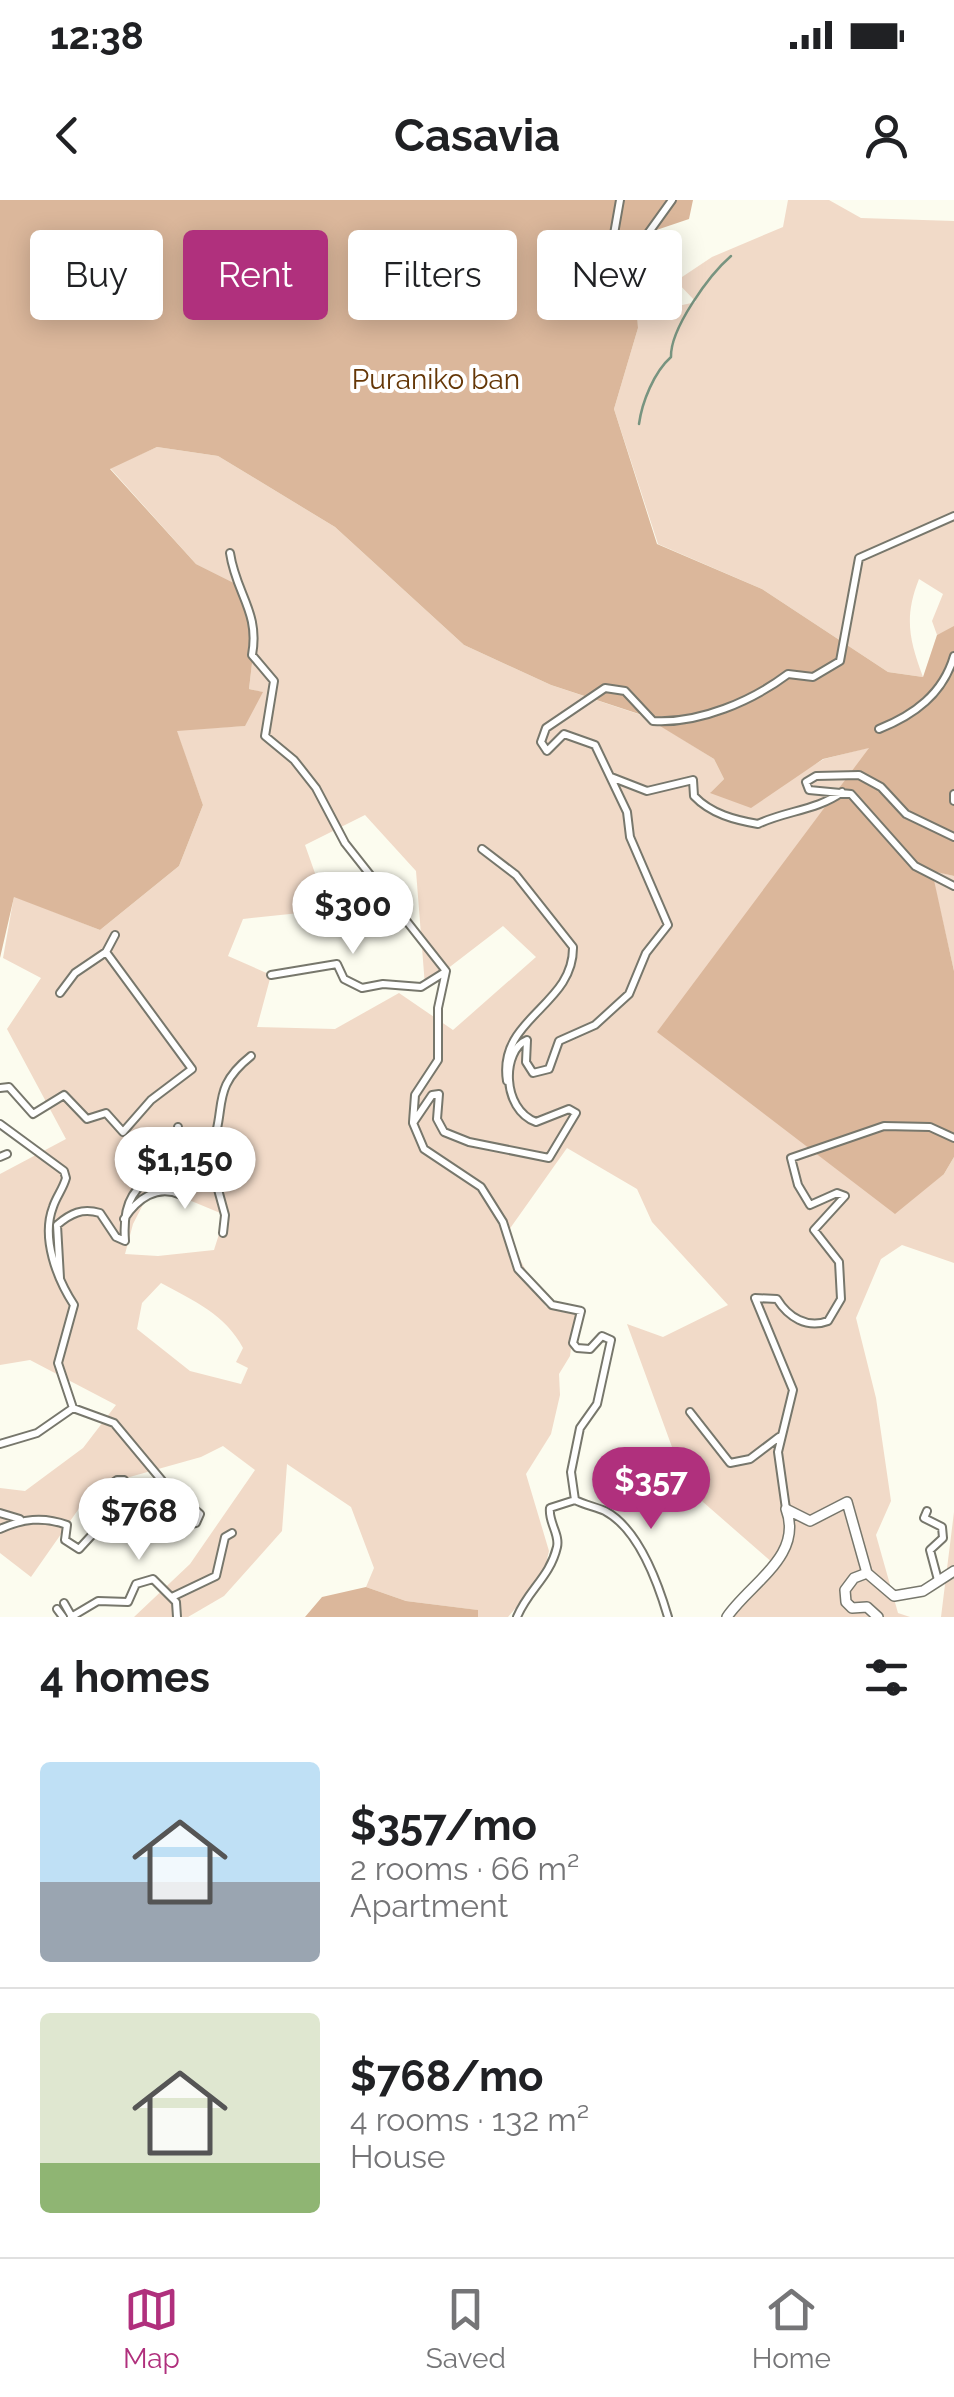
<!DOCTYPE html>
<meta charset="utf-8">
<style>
:root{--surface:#fff;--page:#f6f6f6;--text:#202124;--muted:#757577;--line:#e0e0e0;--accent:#b0307d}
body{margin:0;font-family:Raleway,sans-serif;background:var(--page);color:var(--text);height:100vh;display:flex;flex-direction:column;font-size:38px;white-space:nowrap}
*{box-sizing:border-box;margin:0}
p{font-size:32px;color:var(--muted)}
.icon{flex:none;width:55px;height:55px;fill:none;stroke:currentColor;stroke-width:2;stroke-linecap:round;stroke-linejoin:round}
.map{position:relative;height:1417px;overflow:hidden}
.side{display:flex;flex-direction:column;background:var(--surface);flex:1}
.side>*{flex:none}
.hud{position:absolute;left:30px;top:30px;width:895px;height:90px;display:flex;gap:20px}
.price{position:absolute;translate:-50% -85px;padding:0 22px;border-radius:35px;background:#fff;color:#222;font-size:32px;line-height:65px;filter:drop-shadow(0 2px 5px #0008)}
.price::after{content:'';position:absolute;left:50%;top:60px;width:30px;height:22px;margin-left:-15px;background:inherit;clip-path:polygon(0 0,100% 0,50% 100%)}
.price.selected{background:var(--accent);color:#fff}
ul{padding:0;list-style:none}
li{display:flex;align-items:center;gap:30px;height:250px;padding:0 40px}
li+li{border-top:2px solid var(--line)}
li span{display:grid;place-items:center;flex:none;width:280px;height:200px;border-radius:10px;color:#555}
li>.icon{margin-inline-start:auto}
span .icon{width:120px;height:120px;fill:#fffc;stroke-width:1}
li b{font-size:42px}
h2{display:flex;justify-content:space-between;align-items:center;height:120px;padding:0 40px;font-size:42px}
.pill{padding:0 35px;border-radius:10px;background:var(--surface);box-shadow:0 5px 25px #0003;font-size:35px;line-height:90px}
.pill.selected{background:var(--accent);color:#fff}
.status{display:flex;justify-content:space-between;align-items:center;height:70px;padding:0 50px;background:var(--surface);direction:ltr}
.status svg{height:28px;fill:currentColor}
header{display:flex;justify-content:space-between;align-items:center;height:130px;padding:0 40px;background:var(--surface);font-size:45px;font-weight:700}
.tabs{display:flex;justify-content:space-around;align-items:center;height:140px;border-top:2px solid var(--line);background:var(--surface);font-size:28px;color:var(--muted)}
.tabs a{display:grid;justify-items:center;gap:5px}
.tabs .selected{color:var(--accent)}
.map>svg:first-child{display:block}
.green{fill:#f1dac8;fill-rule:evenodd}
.forest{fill:#dbb79b}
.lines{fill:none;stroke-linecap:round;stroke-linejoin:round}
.stream{stroke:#789480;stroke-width:2.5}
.street-casing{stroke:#77776c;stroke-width:10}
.secondary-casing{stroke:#77776c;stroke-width:12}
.street{stroke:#fff;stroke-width:6}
.secondary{stroke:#fff;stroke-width:9}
.labels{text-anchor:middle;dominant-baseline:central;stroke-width:8;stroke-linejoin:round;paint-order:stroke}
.park-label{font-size:28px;fill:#653707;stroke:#fff}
</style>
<div class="status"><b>12:38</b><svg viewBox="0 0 49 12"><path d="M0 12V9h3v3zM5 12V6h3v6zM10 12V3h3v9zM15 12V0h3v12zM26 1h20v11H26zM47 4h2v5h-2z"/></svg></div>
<header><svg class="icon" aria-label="back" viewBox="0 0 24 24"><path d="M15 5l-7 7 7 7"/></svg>Casavia<svg class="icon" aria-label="person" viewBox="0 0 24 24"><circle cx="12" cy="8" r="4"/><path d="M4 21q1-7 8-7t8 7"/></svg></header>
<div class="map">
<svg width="954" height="1417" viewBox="0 0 954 1417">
<rect width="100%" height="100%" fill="#fcfcef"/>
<path class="green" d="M788,0H829L861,18L954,21V427L937,435L932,421L943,394L919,379C904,417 909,439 923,477L888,472L762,389L658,344L614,209L638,128L637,115L696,102L676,81L712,57L783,27Z
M157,247L218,256L335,327L464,445L551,485L647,517L714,559L724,579L711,592L800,573L824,559L871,547L944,974L954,957V1063L902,1045L881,1059L856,1118L876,1198L891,1301L876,1335L898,1413L910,1417H724L774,1364L687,1288L627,1124L663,1137L728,1105L652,1022L637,989L567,948L506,1034L546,1107L576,1114L570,1156L559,1174L560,1195L551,1234L526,1274L549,1351L543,1376L508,1417H478L477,1410L406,1401L366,1387L374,1368L351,1307L287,1264L282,1331L224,1396L188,1417H134L190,1364L255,1270L223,1246L201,1257L94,1287L31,1377L0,1353V1288L25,1291L83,1248L116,1205L30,1160L0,1165V974L66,939L7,829L41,778L3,758L14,696L100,730L179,666L203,605L176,530L244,526L262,492L249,489L256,429L236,384L196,364L110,268ZM365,615L416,671L425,786L503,726L536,757L453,830L399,793L335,829L257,827L271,775L228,756L243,719L328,710L305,645ZM153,985L225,1015L214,1050L158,1056L125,1054L133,1024ZM161,1083C194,1101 225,1114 243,1148L236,1162L248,1168L241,1184L190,1171L137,1129L142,1103Z
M931,670L954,676V771Z
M954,1312V1417H941Z"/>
<path class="forest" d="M0,0H693L689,19L618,43L635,86L638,128L614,209L657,344L762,389L888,472L923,477L937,435L954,426V676L932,671L954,771V957L944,974L895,1014L657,832L869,548L823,559L751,608L710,593L724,579L714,559L642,515L551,485L464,445L335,327L218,256L157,247L110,269L196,364L236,384L256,429L249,489L263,492L245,526L177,531L203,605L179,666L100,730L14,697L0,758Z
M366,1387L406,1401L478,1410V1417H305L322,1397Z"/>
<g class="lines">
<path class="stream" d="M639,224C642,202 654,172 671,157C670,129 709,75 731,56"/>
<defs>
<path id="street" d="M620,0L614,34L620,54L644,39L672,0
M230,353C236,394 260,412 252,455L274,481L265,536L294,560L316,588L345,643L446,771L438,808V860L415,895L413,922
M879,529C914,515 943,494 954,456
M611,577L647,591L693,580L694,596C711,614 735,620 758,624C785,611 818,610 842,592
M954,594V601
M954,637L906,614L881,587L859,575L816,576L806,582L809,590L851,594L915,666L954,686
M482,649L516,675L573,747C574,806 497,818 507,881
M271,775L337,764L344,779L362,788L383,784L421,787L445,772
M60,793L75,773L106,752
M0,888L9,887L33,914L64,895L87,919L106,913L123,932L151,900L192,869L106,752L115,735
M0,924L64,971L66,978C63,989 56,997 53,1007C41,1038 57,1079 74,1105L58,1163L73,1208L114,1223L164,1283L200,1314L196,1323L151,1330L126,1318L120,1303L124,1280H117L107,1287L102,1324L79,1349L65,1340L67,1325C43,1316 22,1319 0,1329
M208,953C230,910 207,891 251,856
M0,957L7,954
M124,1019C137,999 157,984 181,995L195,981L208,953L225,1015L223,1033
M60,1078L57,1025C71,1013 82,1008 100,1013L116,1037L125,1041C121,988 144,984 180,955L178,927
M690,1212L730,1263L750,1259L779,1237
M0,1244L37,1233L73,1208
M575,1300C585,1305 596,1307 605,1311C639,1329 658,1383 668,1417
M786,1309L778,1252L793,1190L755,1098L777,1099C788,1117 807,1129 828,1121L841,1099L839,1062L814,1030L845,996L837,993L810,1005L798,985L791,958L884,926L930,927L954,938
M927,1311L924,1318L942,1327L943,1338L930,1350L938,1380
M0,1313L20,1319
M172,1397L216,1376L225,1337L232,1333
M64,1403L72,1417
M57,1409L63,1417
M71,1417L98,1401L128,1402L136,1384L153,1379L176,1402L177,1417
M517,1417C528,1390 550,1377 557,1347C560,1334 548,1322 550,1308L575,1300L571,1272L580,1228L597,1204L611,1140L602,1136L590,1149L577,1148L573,1143L581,1111L552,1105L518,1069L503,1022L481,987L424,949L413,923L432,895L439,894L437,919L444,932L469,942L549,958L576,913L569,909L536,922C501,909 502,850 527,840L526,862L533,873L549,869L559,841L595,825L629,794L646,753L668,725L630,637L627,612L595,545L564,534L547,551L541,542L546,528L605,488L625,491L653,521C699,524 752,501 788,474L813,477L840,461L859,358L954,316"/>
<path id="secondary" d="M867,1373L854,1378L845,1390L846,1402L852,1408L867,1407L878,1417
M727,1417C749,1384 804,1356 786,1309L810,1321L847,1302L867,1373L894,1396L923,1391L954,1371"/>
</defs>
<use href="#street" class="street-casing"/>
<use href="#secondary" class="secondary-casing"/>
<use href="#street" class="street"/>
<use href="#secondary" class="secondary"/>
</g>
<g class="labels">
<g class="park-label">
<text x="436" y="179">Puraniko ban</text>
</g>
</g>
</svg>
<b class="price" style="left:353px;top:757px">$300</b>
<b class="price" style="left:185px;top:1012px">$1,150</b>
<b class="price selected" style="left:651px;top:1332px">$357</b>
<b class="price" style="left:139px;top:1363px">$768</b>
<div class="hud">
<a class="pill">Buy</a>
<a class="pill selected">Rent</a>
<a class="pill">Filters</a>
<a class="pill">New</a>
</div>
</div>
<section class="side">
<h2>4 homes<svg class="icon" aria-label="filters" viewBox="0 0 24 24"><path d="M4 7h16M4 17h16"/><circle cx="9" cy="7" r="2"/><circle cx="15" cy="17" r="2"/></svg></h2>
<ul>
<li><span style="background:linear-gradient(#bfe0f5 60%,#9aa5b1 0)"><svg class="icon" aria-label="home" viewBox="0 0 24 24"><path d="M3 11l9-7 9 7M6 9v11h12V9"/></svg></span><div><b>$357/mo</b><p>2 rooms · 66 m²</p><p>Apartment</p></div></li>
<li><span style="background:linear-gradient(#dfe7d0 75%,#8fb573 0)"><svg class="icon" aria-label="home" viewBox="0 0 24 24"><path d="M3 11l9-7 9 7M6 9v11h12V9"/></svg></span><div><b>$768/mo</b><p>4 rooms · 132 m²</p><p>House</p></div></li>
</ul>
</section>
<nav class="tabs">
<a class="selected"><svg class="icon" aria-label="map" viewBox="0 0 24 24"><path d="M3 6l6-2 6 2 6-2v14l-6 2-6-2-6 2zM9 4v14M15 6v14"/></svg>Map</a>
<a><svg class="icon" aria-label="saved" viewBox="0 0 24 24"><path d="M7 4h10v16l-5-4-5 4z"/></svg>Saved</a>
<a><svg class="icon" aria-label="home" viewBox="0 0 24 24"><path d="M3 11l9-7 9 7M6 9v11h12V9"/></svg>Home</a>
</nav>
